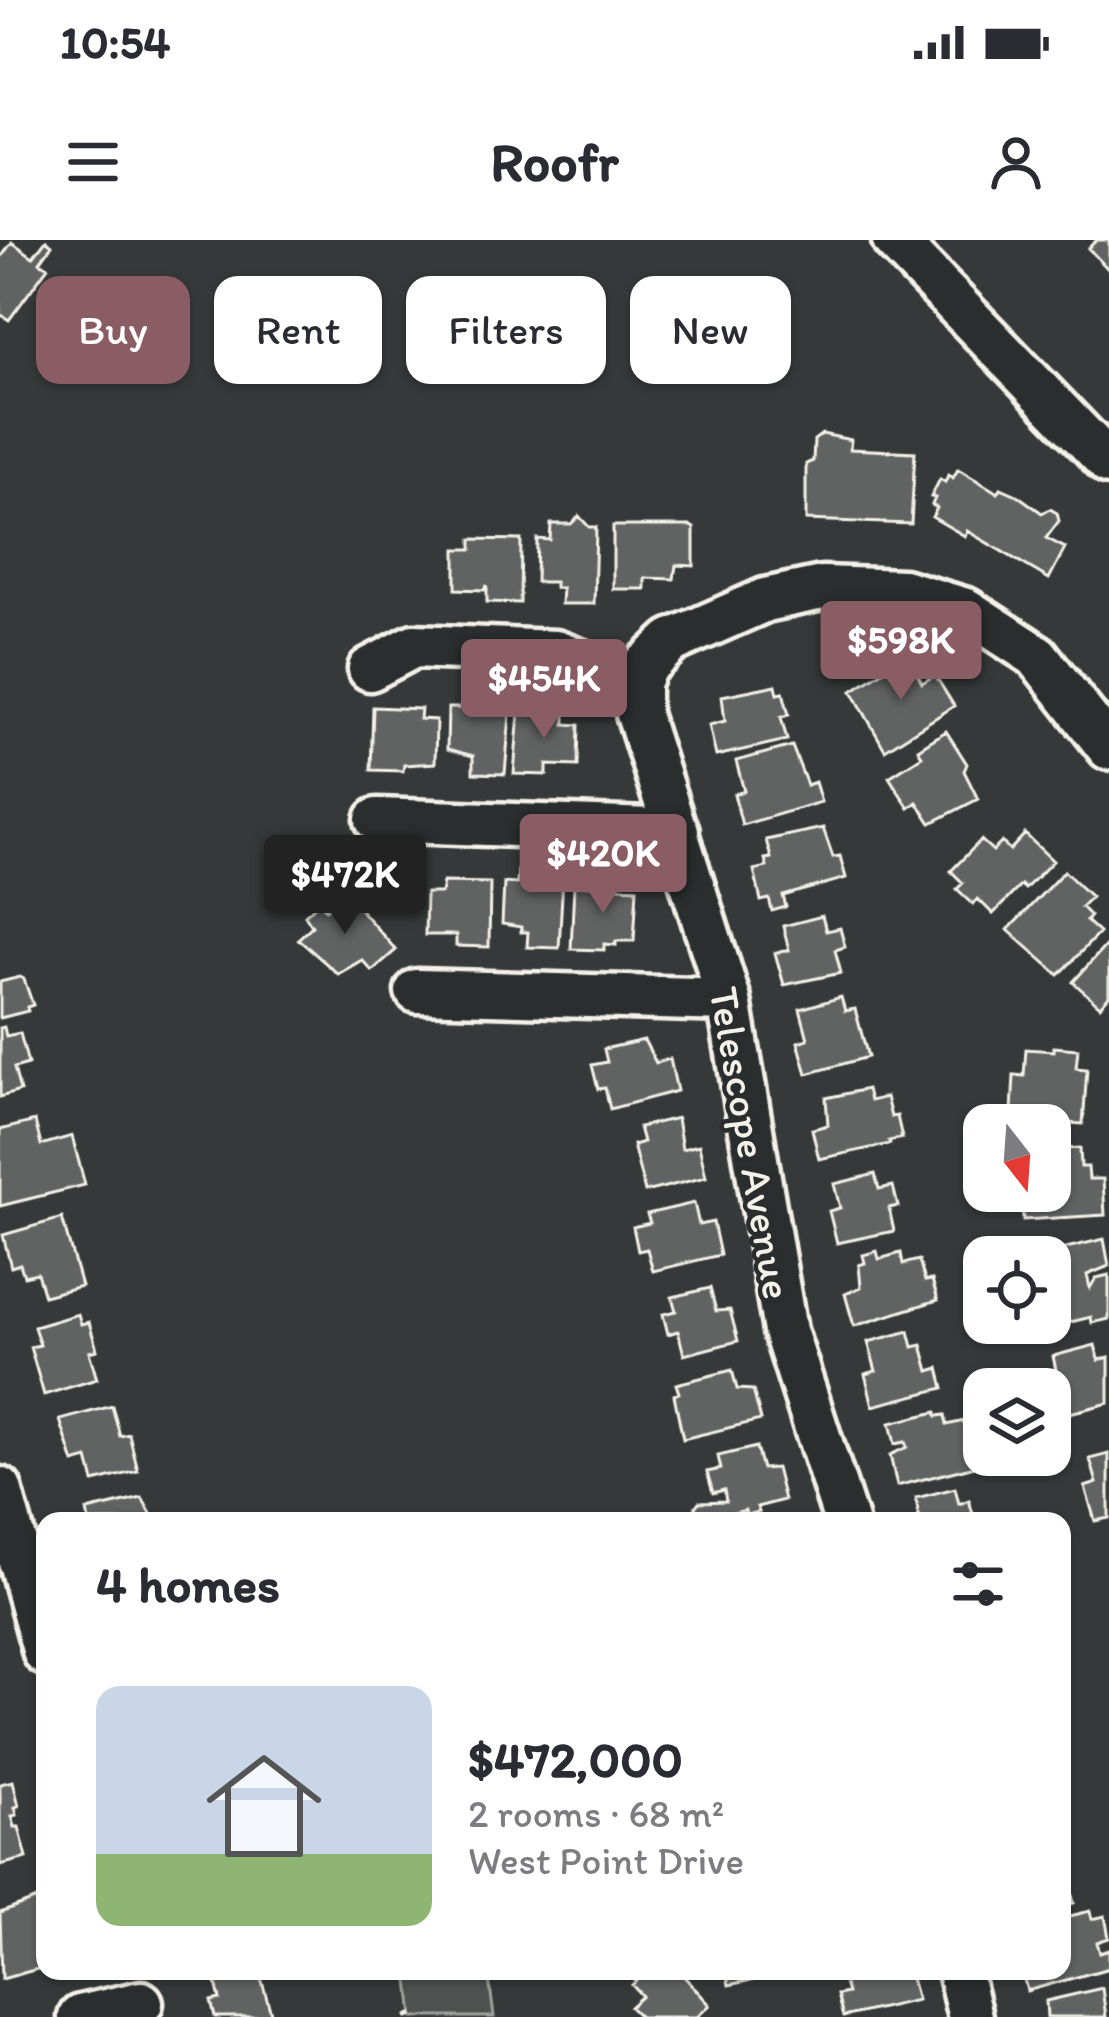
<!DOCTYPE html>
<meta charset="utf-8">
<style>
:root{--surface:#fff;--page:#f2f2f3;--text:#2b2b33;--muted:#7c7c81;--line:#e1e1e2;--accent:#8a5d65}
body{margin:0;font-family:Itim,sans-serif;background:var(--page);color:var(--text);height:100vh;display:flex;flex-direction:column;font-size:45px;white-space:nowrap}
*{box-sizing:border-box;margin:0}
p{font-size:39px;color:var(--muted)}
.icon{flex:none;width:66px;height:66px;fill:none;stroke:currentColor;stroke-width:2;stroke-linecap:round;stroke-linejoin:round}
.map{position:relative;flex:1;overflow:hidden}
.drawer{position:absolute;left:36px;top:1272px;width:1035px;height:468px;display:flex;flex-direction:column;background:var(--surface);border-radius:24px;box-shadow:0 3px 9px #0004}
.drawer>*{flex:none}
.top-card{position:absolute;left:36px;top:36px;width:1038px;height:108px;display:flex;gap:24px}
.needle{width:78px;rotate:163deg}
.tools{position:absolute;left:963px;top:864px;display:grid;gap:24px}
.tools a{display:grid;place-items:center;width:108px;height:108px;border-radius:24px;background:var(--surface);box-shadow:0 3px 9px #0004;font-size:60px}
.price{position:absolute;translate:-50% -102px;padding:0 27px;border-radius:12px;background:var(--accent);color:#fff;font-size:39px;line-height:78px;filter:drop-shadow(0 3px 6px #0008)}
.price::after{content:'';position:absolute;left:50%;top:72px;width:36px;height:27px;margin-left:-18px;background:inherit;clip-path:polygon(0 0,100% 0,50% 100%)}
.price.active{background:#222;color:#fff}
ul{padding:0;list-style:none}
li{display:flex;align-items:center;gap:36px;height:300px;padding:0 60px}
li+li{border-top:3px solid var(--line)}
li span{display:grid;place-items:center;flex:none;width:336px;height:240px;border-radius:24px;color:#555}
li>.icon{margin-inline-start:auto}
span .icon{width:144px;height:144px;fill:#fffc;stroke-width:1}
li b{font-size:51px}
h2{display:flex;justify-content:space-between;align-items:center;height:144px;padding:0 60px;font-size:51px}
.chip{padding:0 42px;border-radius:24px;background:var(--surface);box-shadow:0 3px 9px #0004;font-size:42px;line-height:108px}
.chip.active{background:var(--accent);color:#fff}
.status{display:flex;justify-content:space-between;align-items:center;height:84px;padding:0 60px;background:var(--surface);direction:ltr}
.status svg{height:33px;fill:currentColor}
header{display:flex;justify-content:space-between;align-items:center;height:156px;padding:0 60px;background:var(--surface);font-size:54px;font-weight:700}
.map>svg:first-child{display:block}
.green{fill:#4e514f;stroke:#a1a19c;stroke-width:3}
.building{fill:#616362;stroke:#f4f1e8;stroke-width:3}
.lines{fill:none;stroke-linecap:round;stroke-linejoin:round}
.minor-casing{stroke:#f4f1e8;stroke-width:51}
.path{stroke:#f4f1e8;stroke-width:4.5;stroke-dasharray:12 9;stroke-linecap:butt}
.minor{stroke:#2a2d2e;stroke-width:42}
.labels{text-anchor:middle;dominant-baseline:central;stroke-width:9;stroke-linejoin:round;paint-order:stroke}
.street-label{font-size:42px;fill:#f4f1e8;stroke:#2a2d2e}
</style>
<div class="status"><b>10:54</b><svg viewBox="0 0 49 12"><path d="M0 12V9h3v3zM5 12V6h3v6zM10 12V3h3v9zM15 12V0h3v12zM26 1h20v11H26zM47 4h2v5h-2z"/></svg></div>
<header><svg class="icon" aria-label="menu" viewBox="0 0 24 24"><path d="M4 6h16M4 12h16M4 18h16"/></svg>Roofr<svg class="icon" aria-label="person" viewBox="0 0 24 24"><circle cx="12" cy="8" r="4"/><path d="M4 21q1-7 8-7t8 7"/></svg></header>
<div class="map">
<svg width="1109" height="1777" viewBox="0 0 1109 1777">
<rect width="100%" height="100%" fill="#363939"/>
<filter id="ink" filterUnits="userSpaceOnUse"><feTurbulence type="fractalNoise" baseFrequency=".00833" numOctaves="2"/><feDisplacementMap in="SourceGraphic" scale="24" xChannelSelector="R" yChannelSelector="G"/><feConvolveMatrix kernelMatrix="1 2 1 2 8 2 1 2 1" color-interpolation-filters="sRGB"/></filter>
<g filter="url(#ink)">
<path class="green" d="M408,1731H488L494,1777H413Z"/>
<path class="building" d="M46,0L52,5L40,22L48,27L9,80L0,74V19L12,2L33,17Z
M1097,0H1109V30L1088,8Z
M822,194L851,200L850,209L915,212L911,284L806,280V224L813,221L814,200Z
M958,229L998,253L1001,248L1017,255L1042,273L1050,269L1057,273L1059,281L1046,298L1065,308L1049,339L967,291L965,296L932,277L937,268L932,265L935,258L931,257L940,239L945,242L948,235L953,238Z
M579,276L589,287H596L594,364H561L562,348H555V342H536L537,299L550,300L551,284H571Z
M613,286H691L694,288V326L676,325L674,339L645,338V349H613Z
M472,299L521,300L520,363L487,362V345L485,350L456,349V309H472Z
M900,420L910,436L916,432L922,443L935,435L954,466L885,510L852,451Z
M776,445L778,454L783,452L789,475L781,477L787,500L716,516L709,485L725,481L722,456Z
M465,453L488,454V461L511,462L505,534L473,533V516L447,509L448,468H464Z
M520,459L539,460L538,472L565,474V484L579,485L578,526L547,525V535L514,534Z
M373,467L421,469L420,479L436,480L435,523L404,525L403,531L371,530Z
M946,491L967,524L964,531L978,559L931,583L917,562L909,568L889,537L922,516L918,509Z
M792,506L807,545L815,542L821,562L742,585L734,554L744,551L736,521Z
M823,588L833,617L840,616L846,638L783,656L786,667L772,671L769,659L761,661L754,630L767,627L765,619L771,618L766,600Z
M1025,594L1053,621L1025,649L1021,645L993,674L978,659L973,664L957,649L963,643L951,631L981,600L993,611L1002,602L1010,610Z
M518,628L542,629V636L563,637L559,708L527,707L528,692H521V687L502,684L504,643L517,644Z
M1064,631L1091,657L1081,667L1090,676L1086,681L1099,693L1059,735L1008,690Z
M443,642L490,643L489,707L456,706V695H425L426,653H441Z
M574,645L637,648L634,701H616V705L604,704V710L571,709Z
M341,656L346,660L349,657L396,710L372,731L362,720L338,734L298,699L312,686L305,675L319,662L326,669Z
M822,676L826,691L840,688L845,707L835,710L841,733L784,745L775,713L789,710L783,686Z
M1109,702V756L1100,766L1073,742Z
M20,737L24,739L33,765L27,767L28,771L0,778V742Z
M841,757L845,771L855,769L868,817L807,834L798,802L808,799L800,769Z
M4,787L6,796L20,793L28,824L14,828L20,851L0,857V788Z
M644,800L656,823L670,819L677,851L610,869L605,848L598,849L592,825L607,822L604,809Z
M1054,807L1078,809L1076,828L1087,829L1083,884L1050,882L1051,874L1012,871L1014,835L1024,836L1026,809L1054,811Z
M867,849L870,861L886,857L891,877L897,876L902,898L889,901L890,904L819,919L812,889L828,885L826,858Z
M677,878L682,909L699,905L706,937L645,952L633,905L643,902L639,887Z
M35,881L41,905L72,896L85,945L0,966V890Z
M1080,908L1081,927H1088L1089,939H1103L1105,975L1023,980L1022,951H1050V910Z
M875,934L879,949L893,946L898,966L889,968L894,991L837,1003L829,971L840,968L834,944Z
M694,963L699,985L713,982L720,1015L653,1031L647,1009L638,1011L633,987L650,983L647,974Z
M62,978L81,1046L44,1056L37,1033L24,1036L20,1024L11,1027L3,995Z
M1104,999L1109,1026L1087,1035L1090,1048L1096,1038L1109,1035V1079L1092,1083L1091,1077L1050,1087V1017H1028Z
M877,1011L879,1019L901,1013L903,1024L919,1020L925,1041L932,1040L938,1060L854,1086L845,1054L861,1047L859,1025L865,1023L863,1015Z
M710,1048L716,1071L730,1070L738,1101L684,1115L678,1091L668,1094L663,1074L676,1071L672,1057Z
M78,1074L81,1084L89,1082L97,1110L89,1112L97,1139L44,1155L30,1107L40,1105L34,1087Z
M909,1091L913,1107L922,1105L929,1131L939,1128L944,1148L873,1166L865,1134L876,1131L868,1102Z
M1095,1105L1099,1120L1109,1117V1163L1066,1174L1061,1153L1055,1154L1049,1132L1056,1130L1053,1116Z
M732,1130L737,1149L753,1150L761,1180L683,1199L674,1155L679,1153L676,1144Z
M112,1166L120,1196L129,1194L138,1231L94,1242L88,1219L74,1223L60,1180Z
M936,1172L937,1176L945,1175L947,1185L964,1181L969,1203L978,1210L975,1226L897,1246L890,1215L907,1207L905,1202L895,1204L890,1183Z
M756,1207L762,1229L776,1228L784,1260L757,1267L759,1272L746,1275L745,1270L733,1273L734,1278L699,1281L695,1267L699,1262L726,1261L724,1250L713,1253L707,1232L721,1229L718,1216Z
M1109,1214V1278L1095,1281L1085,1247L1097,1243L1090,1219Z
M955,1248L959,1264L969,1260L975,1281L919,1279L916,1258Z
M142,1258L155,1281H89L87,1271Z
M13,1541L19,1566L15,1567L17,1575L12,1576L15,1587H19L27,1618L0,1625V1544Z
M1062,1616L1074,1663L1062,1666Z
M37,1659L45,1685V1692L41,1693L44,1704L38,1705L45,1727L2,1739L0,1673Z
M1090,1671L1092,1679L1105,1676L1109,1698L1097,1702L1100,1713L1109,1710V1728L1027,1751L1022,1731H1062V1678Z
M259,1731L272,1777H215L211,1761L220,1759L216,1743Z
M646,1731H679L710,1765L697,1777H640L630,1767L642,1756L632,1745Z
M718,1731H759L760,1738L729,1745L726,1732Z
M850,1731H909L917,1760L843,1777L837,1755L847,1753L841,1733Z
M1102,1748L1106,1777H1047L1046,1761Z"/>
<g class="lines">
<defs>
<path id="minor" d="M894,0L1109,223
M370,429L414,406L555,412L638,443
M377,580L677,591
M417,751L729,760
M0,1249L45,1413
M846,1281L785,1091L729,760L638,474V443L645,426L672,401L765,360L822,348L903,351L966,370L1037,416L1109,508
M959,1731L970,1777
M80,1777L141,1763"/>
</defs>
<use href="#minor" class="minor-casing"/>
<path class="path" d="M406,1777L413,1774"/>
<use href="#minor" class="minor"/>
</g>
</g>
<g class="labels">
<g class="street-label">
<text transform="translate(751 903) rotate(80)">Telescope Avenue</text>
</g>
</g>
</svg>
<div class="tools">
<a><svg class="needle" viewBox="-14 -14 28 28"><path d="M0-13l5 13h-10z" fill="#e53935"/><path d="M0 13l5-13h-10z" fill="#7c7c81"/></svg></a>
<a><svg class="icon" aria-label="locate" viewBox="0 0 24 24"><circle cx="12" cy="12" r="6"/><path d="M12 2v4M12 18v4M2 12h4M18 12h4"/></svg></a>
<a><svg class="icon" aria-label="layers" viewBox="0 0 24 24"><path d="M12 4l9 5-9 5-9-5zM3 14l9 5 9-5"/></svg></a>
</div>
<b class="price" style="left:901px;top:463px">$598K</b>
<b class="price" style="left:544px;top:501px">$454K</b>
<b class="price" style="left:603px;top:676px">$420K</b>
<b class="price active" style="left:345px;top:697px">$472K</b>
<div class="top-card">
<a class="chip active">Buy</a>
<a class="chip">Rent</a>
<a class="chip">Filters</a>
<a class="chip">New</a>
</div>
<section class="drawer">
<h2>4 homes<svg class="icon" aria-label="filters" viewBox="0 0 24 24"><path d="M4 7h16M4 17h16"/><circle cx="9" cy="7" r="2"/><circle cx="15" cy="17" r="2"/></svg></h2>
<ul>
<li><span style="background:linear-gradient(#c9d6e8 70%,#8fb573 0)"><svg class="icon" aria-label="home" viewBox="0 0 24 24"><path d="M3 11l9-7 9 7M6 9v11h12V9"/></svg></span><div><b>$472,000</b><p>2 rooms · 68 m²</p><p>West Point Drive</p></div></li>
</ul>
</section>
</div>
